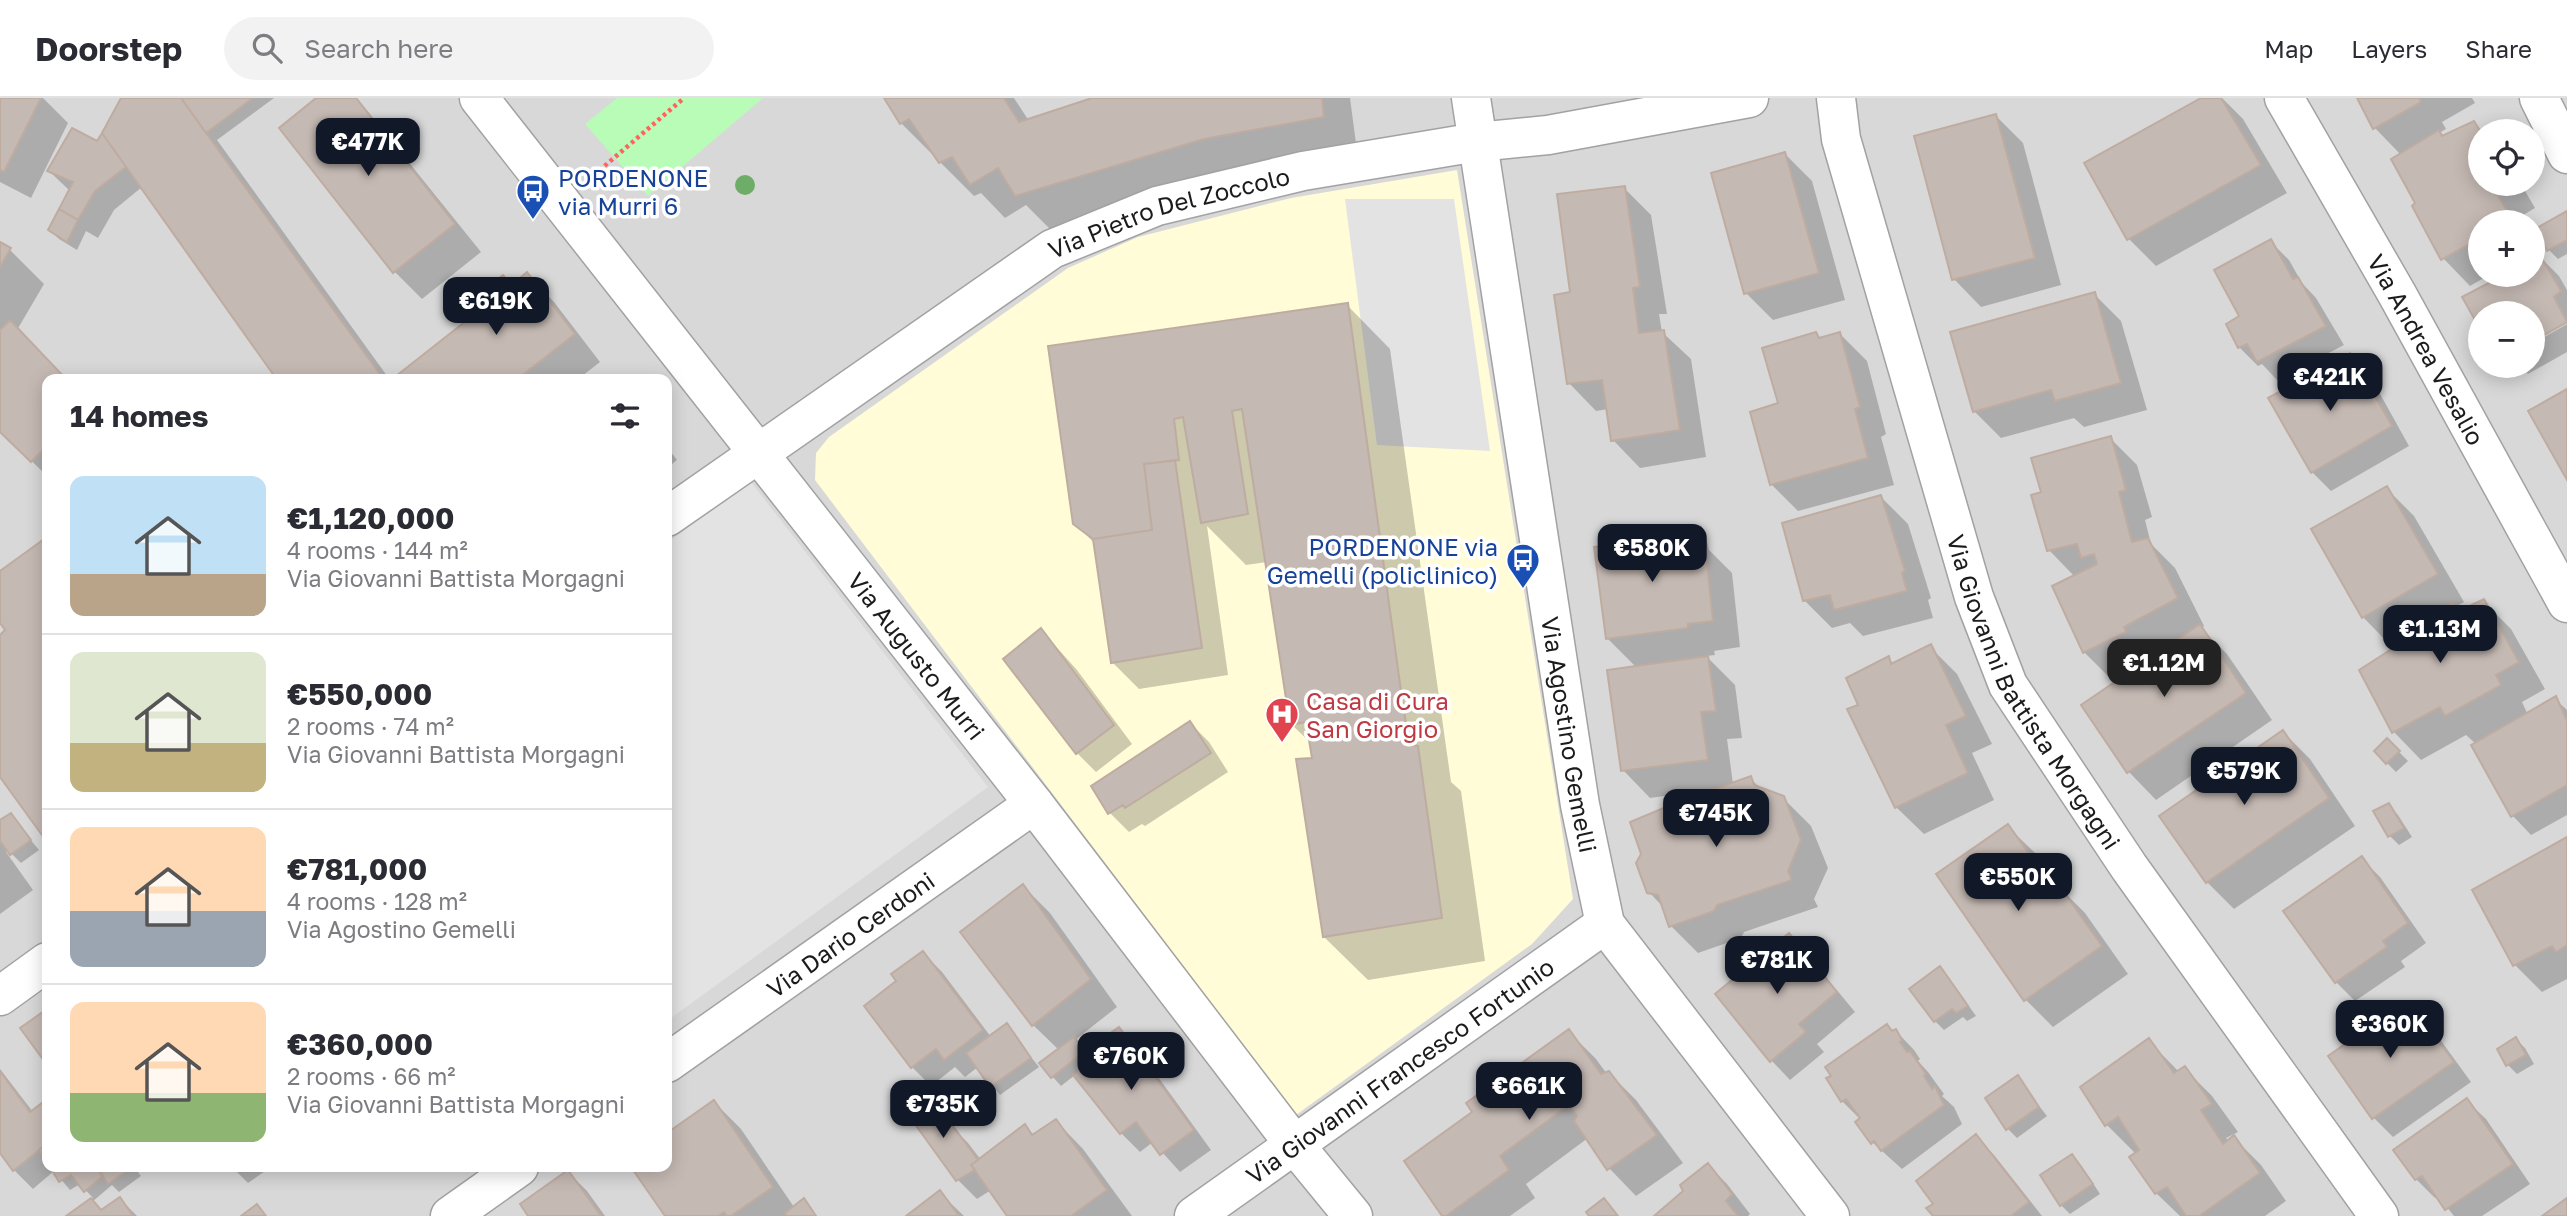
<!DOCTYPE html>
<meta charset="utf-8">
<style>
:root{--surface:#fff;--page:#f2f2f3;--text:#2b2b33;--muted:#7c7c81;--line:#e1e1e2;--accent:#111827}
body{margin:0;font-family:"Golos Text",sans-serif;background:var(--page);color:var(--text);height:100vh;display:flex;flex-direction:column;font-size:26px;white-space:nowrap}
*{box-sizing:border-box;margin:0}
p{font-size:23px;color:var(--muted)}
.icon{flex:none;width:38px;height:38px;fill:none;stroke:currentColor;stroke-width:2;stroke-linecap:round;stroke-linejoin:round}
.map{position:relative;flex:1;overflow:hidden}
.drawer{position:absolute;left:42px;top:276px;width:630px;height:798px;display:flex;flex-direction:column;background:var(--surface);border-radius:14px;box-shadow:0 4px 18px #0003}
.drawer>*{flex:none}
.controls{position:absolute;left:2468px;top:21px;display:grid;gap:14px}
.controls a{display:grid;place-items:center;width:77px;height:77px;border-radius:50%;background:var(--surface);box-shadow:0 4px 18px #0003;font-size:35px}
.price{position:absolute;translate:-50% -60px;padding:0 16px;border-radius:14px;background:var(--accent);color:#fff;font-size:23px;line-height:46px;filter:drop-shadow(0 2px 4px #0008)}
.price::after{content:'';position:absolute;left:50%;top:42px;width:21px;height:16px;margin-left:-10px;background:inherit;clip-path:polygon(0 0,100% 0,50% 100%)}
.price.selected{background:#222;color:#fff}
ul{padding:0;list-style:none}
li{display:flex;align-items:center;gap:21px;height:175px;padding:0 28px}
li+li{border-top:2px solid var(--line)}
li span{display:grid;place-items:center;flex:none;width:196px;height:140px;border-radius:14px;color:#555}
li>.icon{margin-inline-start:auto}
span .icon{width:84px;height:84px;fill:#fffc;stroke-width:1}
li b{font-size:30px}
h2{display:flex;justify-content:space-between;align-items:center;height:84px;padding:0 28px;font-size:30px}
header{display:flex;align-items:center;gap:42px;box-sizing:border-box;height:98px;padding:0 35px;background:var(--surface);border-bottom:2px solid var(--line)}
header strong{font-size:33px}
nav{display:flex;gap:38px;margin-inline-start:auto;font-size:24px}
.search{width:490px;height:63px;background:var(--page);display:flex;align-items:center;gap:18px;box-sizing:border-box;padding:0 24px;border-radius:38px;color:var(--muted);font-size:26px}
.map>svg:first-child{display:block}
.residential{fill:#d9d8d8;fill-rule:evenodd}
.education{fill:#fffcd7}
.park{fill:#b8fcb8}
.parking{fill:#e3e3e3}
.shadow{fill:#0003;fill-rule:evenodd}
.building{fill:#c5b9b3;stroke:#bfaca1;stroke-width:2}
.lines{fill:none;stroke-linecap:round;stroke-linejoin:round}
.minor-casing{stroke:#a2a2a2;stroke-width:41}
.path{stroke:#ff625f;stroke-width:4.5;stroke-dasharray:3.5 3.5;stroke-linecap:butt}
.minor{stroke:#fff;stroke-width:38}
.tree{fill:#6ead68}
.labels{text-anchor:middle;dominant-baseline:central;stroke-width:7;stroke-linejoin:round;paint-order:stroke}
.transit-label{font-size:24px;fill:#164399;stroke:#fff;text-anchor:start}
.street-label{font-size:24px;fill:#1b1b1b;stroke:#fff}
.health-label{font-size:24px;fill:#be3a42;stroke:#fff;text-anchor:start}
</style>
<header>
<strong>Doorstep</strong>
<div class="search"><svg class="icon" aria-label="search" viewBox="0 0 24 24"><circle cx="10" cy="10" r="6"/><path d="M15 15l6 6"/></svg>Search here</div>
<nav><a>Map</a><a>Layers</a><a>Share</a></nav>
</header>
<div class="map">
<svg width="2567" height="1118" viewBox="0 0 2567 1118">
<rect width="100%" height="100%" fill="#ede8df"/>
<path class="residential" d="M0,0H2567V1118H0ZM2480,33H2532V86H2480ZM2480,124H2532V177H2480ZM2480,215H2532V268H2480ZM47,282H667V1069H47Z"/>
<path class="education" d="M1457,72L1573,801L1532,846L1296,1017L815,382L816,355L829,339L1068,170L1138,139L1291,100Z"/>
<path class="park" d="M617,0H763L648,98L585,26Z"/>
<path class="parking" d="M1345,101H1454L1490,353L1377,347Z
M751,384L988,689L667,923V445Z"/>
<path class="shadow" d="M0,0H43L68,25L31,100L0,84Z
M123,0H274L217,42L390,282H274L277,279L142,89L114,112L98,140L86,133L77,152L59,141L50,132L70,93L49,73L98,45Z
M318,0H357L481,154L422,201L395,174L281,30Z
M886,0H1014L1029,23L1101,0H1350L1357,53L1050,131L1026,107L1005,120L981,95L974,98L901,25Z
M2205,0H2222L2243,21L2287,95L2156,168L2129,141L2087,66Z
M2358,0H2472L2475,5L2442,24L2446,31L2439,35L2443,40L2474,25L2482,33H2480V86H2521L2535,110L2520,119L2523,124H2480V177H2489L2470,188L2443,160L2418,106L2401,57L2375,30Z
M1996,18L2023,45L2061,187L1981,209L1954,181Z
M1785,56L1812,83L1845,202L1773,222L1746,195Z
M1624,90L1651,117L1667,216H1659L1662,234L1691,261L1706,359L1640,370L1613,342L1608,311L1596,313L1569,285L1572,196Z
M2567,115V156L2558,161L2549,152Z
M2532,139L2538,149L2532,152Z
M2270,143L2289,162L2302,185L2316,200L2344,247L2277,282L2262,266L2258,268L2239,249L2242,219Z
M0,146L10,152L44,186L17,232L47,282V378L0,332Z
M2540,159L2559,178L2567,192V222L2532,242V215H2480L2465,200L2508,177H2532Z
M527,176L554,204L600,264L577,282H394Z
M2094,196L2121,223L2147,312L2084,329L2074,320L2001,340L1974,313Z
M1347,207L1390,251L1451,684L1461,693L1485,863L1368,882L1324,839L1314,662L1312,646L1291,626L1267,464L1246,467L1207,428L1228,577L1139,591L1112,564L1095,446L1075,425L1050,249Z
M2567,226V254L2528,276L2520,268H2532V246Z
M1816,236L1821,241L1840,236L1867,263L1886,336L1881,339L1894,387L1798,413L1771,386L1781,307Z
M2350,257L2369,276L2409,348L2331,393L2312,374Z
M2110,340L2137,367L2152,419L2145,422L2151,446L2175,470L2204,528L2201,530L2227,556L2272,622L2156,702L2129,674L2083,608L2139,570L2138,568L2111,581L2084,554L2075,479L2049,452L2043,396ZM2171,545L2172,547L2152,561L2150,556Z
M667,349L677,362L667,370Z
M2387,391L2414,418L2464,504L2455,509L2460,515L2483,503L2511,531L2545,591L2522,604L2528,617L2555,601L2567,612V717L2531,737L2513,718L2473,648L2476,646L2466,637L2421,662L2394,634L2361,572L2406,544L2403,539L2390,547L2363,519Z
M1881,399L1908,426L1931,500L1928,502L1933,520L1863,538L1850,525L1832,530L1805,503Z
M1673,430L1677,434L1697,430L1706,440L1709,452L1732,475L1740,549L1714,553L1715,557L1706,558L1735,587L1742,640L1727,641L1733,686L1750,680L1763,693L1783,700L1811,728L1828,770L1814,801L1818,809L1744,834L1741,840L1698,855L1671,828L1664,810L1649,794L1682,710L1704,703L1708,692L1650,700L1623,672L1636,569L1607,540L1612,449Z
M47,441V741L0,676V540L8,533L0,522V475Z
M1041,532L1077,572L1132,646L1096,674L1077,655Z
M1930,549L1957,576L1992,646L1972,655L1994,702L1924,736L1896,709L1860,607L1888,560L1894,566Z
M1190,625L1209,644L1228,674L1145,728L1142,726L1129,734L1110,715L1093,689Z
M2283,634L2310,661L2355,728L2234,811L2207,784Z
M2387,642L2408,663L2396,674L2387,665Z
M2389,707L2398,717L2412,739L2399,747L2390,738L2375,714Z
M10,717L39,752L21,765L8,752L6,754L33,792L0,816V725Z
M2007,728L2035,755L2058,788L2085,815L2128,876L2053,929L2026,902L1938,777Z
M2567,741V881L2542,894L2515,867L2474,793Z
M2361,760L2380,779L2426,845L2401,863L2405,869L2355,903L2336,884Z
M1023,788L1050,815L1117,909L1075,942L1087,955L1119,931L1137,950L1211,1052L1180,1074L1153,1044L1140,1054L1121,1035L1075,977L1061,988L1052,978L1059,952L1033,927Z
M1789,837L1807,856L1855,914L1817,946L1824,954L1790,982L1772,963L1717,896Z
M923,855L942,874L991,939L1006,928L1039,969L1000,997L978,969L965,979L955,969L931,988L912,969L899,884Z
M1940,871L1949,880L1976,918L1967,923L1963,919L1944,932L1935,923Z
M2412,911L2431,929L2471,984L2393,1039L2374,1020L2331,958L2379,919L2388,928Z
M1896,933L1914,952L1920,961L1918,963L1928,974L1944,996L1942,998L1954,1009L1962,1026L1902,1071L1872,1044L1861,1022L1842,1003Z
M1569,934L1596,961L1607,976L1609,975L1636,1002L1683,1065L1636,1098L1609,1070L1588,1040L1526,1086L1535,1100L1510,1118H1444L1474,1015Z
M2516,941L2525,950L2534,966L2517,976L2508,967Z
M2149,943L2179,974L2185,971L2212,998L2238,1034L2226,1040L2229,1043L2234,1040L2261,1067L2286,1103L2265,1118H2180L2156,1095L2136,1056L2107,1027Z
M0,971L33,1014L47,1004V1069H134L141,1078L119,1094L112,1087L92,1104L102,1114L120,1101L137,1118H69L93,1100L80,1086L70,1092L54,1073L33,1091L14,1072L0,1054Z
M2017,980L2047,1018L2017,1040L2007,1030Z
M921,1000L947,1028L949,1026L968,1045L981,1062L1025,1028L1035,1038L1056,1023L1083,1051L1132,1118H1010L991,1092L977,1101L958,1082L906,1011Z
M2467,1003L2486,1021L2530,1086L2482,1118H2454L2438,1098L2435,1100L2416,1081Z
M714,1004L741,1031L794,1109L804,1102L817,1118H668L667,1037Z
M1975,1038L1994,1057L2042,1118H1935V1106Z
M2072,1058L2081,1067L2100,1096L2070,1116L2061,1107Z
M1708,1067L1727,1086L1750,1116L1748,1118H1657L1685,1093Z
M232,1069H271L248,1085Z
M568,1074L587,1093L605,1118H530Z
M940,1095L964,1118H909Z"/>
<path class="building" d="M0,0H41L4,74L0,72Z
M121,0H181L384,282H271L275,279L102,35Z
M181,0H253L206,35Z
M316,0H356L455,126L393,175L279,30Z
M884,0H1004L1019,24L1092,0H1322L1324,19L1204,41L1015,98L998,70L970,87L952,59L939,65L909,21L900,26Z
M2201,0H2221L2261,67L2127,142L2084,65Z
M2357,0H2419L2421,4L2373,31Z
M1996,16L2035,160L1952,182L1914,38Z
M2474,23L2480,33V86H2503L2494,91L2512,121L2507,124H2480V140L2441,162L2412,108L2415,105L2391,61L2439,32L2442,38Z
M72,30L97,43L102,35L126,69L95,93L78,122L59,111L73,84L47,73Z
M1785,54L1819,175L1744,196L1711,75Z
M1625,88L1640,189L1633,190L1639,235L1664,232L1680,332L1611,343L1602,282L1567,286L1554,197L1570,194L1557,96Z
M59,111L78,122L67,144L48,132Z
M2567,113V142L2547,153L2535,131Z
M2271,141L2293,181L2298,179L2326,228L2257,264L2247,246L2238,250L2226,226L2239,218L2214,172Z
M0,144L11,150L0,169Z
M2540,157L2561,193L2554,199L2567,224L2532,244V215H2480V231L2462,199L2504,177H2532V161Z
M527,174L575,236L516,282H391L471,219L463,208L503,177L512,187Z
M2095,194L2121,285L2055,303L2051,292L1973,314L1950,234Z
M1348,205L1403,608L1410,647L1418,648L1442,820L1323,839L1296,661L1312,660L1306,624L1290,627L1242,311L1232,313L1248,416L1201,425L1183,319L1174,321L1179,362L1144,366L1152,432L1093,441L1073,426L1048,248Z
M10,222L67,282H47V348L31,364L0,334V232Z
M1816,234L1819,240L1840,234L1860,309L1855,311L1868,360L1770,387L1750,314L1778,305L1762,250Z
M2350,255L2392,328L2311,375L2268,300Z
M2567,291V382L2528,313Z
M2111,338L2126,392L2119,394L2132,444L2148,440L2178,500L2124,529L2126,534L2083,555L2052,488L2097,466L2094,456L2081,460L2077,446L2047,453L2031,397L2041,394L2031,360Z
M1175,362L1202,550L1111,565L1093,441L1152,432L1144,366Z
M2387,388L2438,476L2362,520L2311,431Z
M1881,397L1905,473L1902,475L1907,493L1834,512L1830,497L1803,503L1782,425Z
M1674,429L1677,449L1705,446L1713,523L1688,526V530L1606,541L1594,449L1610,448L1611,437Z
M1697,429L1701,446L1677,449L1674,433Z
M47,439V744L0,679V537L5,532L0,525V473Z
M2484,501L2519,564L2496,577L2501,587L2445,618L2440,609L2392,635L2359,572L2404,543L2398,535L2453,505L2459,513Z
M2200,526L2246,595L2127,675L2081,607Z
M1041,530L1114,627L1076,656L1003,561Z
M1931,546L1966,618L1946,627L1968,675L1895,710L1847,611L1858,607L1846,580L1889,558L1891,566Z
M1708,558L1716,613L1701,614L1708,662L1621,673L1607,572Z
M2556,598L2567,623V687L2511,719L2471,647Z
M1190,623L1211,655L1125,710L1123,707L1108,716L1091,688Z
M2283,632L2329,700L2206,785L2159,718Z
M2387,640L2400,653L2386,666L2374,653Z
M1751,678L1754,687L1784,698L1801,742L1788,773L1792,782L1717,807L1714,813L1669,829L1658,797L1647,795L1636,765L1641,756L1630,724L1673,706L1682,708L1702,701L1706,694Z
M2389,705L2404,730L2388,739L2373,713Z
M11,715L31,742L10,757L0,743V722Z
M2008,726L2053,790L2058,786L2102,848L2024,903L1936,776Z
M2567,739V847L2556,854L2552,848L2513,868L2472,792Z
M2362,758L2408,825L2383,843L2387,849L2335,885L2283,813Z
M1023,786L1091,881L1032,928L960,834Z
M1789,835L1837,894L1799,926L1806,934L1770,964L1715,896Z
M923,853L983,932L944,962L936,951L911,970L864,908L896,883L891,876Z
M1940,868L1968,908L1956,915L1952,911L1934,924L1909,891Z
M2412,908L2454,964L2372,1021L2328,958L2352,941L2349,937L2379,917L2386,928Z
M47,911V967L20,930Z
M1007,925L1031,960L990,989L966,955Z
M1887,926L1892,933L1896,931L1902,942L1900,944L1907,954L1910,953L1926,976L1924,978L1932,991L1935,988L1944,1007L1881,1053L1874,1043L1871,1046L1855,1024L1860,1020L1846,1001L1841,1004L1826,980L1831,978L1825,969Z
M1119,929L1194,1032L1160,1057L1136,1024L1120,1036L1073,977L1085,967L1077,960Z
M1569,931L1601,976L1609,973L1657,1037L1607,1072L1574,1023L1577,1018L1569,1007L1500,1058L1509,1072L1446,1118H1442L1404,1063L1472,1014L1466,1005Z
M1074,939L1085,953L1051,980L1039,965Z
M2516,939L2526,957L2506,968L2497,951Z
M2149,940L2174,975L2185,968L2212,1006L2201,1012L2223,1046L2234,1037L2260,1075L2199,1118H2186L2167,1089L2155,1096L2129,1059L2139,1052L2118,1019L2105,1028L2080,989Z
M0,973L30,1014L47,1001V1046L13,1073L0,1055Z
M2018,977L2039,1009L2006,1032L1985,1000Z
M922,998L944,1028L950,1024L978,1062L971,1067L975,1072L956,1083L904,1011Z
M2467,1000L2513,1066L2445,1112L2422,1078L2415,1082L2393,1052Z
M714,1002L773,1089L731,1118H727L724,1114L718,1118H665L631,1069H667V1035Z
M1056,1021L1107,1092L1071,1118H1007L971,1067L1025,1026L1032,1037Z
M1976,1036L2029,1104L2011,1118H1933L1926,1110L1933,1106L1916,1083Z
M47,1046V1065L39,1052Z
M2072,1056L2093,1086L2060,1108L2040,1077Z
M1708,1065L1732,1096L1726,1103L1738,1118H1654L1683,1093L1680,1087Z
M50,1069H96L103,1078L84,1094L71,1077L59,1084Z
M96,1069H132L108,1086Z
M568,1072L601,1118H528L520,1106Z
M940,1092L959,1118H906Z
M120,1099L133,1118H66L91,1100L101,1112Z
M804,1100L816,1118H787L785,1115Z
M1604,1100L1618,1118H1589L1586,1114Z
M2567,1100V1118H2542Z
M257,1106L266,1118H241Z"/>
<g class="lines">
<defs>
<g id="minor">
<path id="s1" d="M479,0L1034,706L1294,1046L1353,1118"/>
<path id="s2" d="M1471,0L1580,707L1605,826L1830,1118"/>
<path id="s3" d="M1836,0L1841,41L1974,499L2008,587L2129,769L2379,1118"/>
<path id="s4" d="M2284,0L2397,196L2567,505"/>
<path d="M2539,0L2567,56"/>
<path id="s5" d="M667,419L1052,151L1157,108L1303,73L1477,44L1548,37L1749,0"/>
<path d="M0,898L47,864"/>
<path id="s6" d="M667,965L1034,706"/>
<path d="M450,1118L519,1069"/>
<path id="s7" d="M1194,1118L1605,826"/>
</g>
</defs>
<use href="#minor" class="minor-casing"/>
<path class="path" d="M594,77L684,0"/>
<use href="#minor" class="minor"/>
</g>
<circle class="tree" cx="745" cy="87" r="10"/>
<defs>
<symbol id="bus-pin" viewBox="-11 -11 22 30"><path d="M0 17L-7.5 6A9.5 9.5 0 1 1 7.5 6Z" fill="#1a4fb4" stroke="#fff"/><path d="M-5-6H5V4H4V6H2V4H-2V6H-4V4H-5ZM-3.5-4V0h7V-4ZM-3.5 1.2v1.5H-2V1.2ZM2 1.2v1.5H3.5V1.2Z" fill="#fff"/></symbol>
<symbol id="hospital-pin" viewBox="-11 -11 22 30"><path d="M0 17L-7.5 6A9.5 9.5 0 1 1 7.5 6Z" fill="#e0444e" stroke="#fff"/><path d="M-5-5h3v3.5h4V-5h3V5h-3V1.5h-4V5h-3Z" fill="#fff"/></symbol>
</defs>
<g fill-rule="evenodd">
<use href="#bus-pin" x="514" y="74" width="38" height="52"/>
<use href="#bus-pin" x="1504" y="443" width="38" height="52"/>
<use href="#hospital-pin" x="1263" y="597" width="38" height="52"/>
</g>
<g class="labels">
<g class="transit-label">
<text x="558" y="79">PORDENONE<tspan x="558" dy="28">via Murri 6</tspan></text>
<text x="1498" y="448" text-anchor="end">PORDENONE via<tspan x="1498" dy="28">Gemelli (policlinico)</tspan></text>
</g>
<g class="street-label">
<text stroke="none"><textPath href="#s5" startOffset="592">Via Pietro Del Zoccolo</textPath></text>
<text stroke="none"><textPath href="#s4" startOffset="289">Via Andrea Vesalio</textPath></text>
<text stroke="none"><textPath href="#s1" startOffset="709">Via Augusto Murri</textPath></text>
<text stroke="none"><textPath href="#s3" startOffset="630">Via Giovanni Battista Morgagni</textPath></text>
<text stroke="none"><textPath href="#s2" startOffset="644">Via Agostino Gemelli</textPath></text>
<text stroke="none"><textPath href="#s6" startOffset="224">Via Dario Cerdoni</textPath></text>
<text stroke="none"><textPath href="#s7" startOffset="252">Via Giovanni Francesco Fortunio</textPath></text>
</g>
<g class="health-label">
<text x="1306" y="602">Casa di Cura<tspan x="1306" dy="28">San Giorgio</tspan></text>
</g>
</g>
</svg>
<div class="controls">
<a><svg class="icon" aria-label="locate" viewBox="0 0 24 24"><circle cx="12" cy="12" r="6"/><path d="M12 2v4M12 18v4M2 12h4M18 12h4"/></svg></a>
<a>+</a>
<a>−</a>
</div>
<b class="price" style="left:368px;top:80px">€477K</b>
<b class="price" style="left:496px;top:239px">€619K</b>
<b class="price" style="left:2330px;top:315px">€421K</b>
<b class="price" style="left:1652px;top:486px">€580K</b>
<b class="price" style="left:2440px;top:567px">€1.13M</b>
<b class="price selected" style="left:2164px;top:601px">€1.12M</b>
<b class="price" style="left:2244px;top:709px">€579K</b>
<b class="price" style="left:1716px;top:751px">€745K</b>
<b class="price" style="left:2018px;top:815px">€550K</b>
<b class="price" style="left:1777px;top:898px">€781K</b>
<b class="price" style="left:2390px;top:962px">€360K</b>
<b class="price" style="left:1131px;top:994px">€760K</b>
<b class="price" style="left:1529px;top:1024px">€661K</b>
<b class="price" style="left:943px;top:1042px">€735K</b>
<section class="drawer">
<h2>14 homes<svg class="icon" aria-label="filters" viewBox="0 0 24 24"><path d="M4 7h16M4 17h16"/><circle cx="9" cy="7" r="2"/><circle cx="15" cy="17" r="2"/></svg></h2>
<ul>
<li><span style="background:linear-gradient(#bfe0f5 70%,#b9a48a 0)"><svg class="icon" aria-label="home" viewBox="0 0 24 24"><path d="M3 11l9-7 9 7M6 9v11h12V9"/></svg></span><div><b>€1,120,000</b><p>4 rooms · 144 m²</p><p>Via Giovanni Battista Morgagni</p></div></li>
<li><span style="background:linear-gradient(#dfe7d0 65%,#c2b280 0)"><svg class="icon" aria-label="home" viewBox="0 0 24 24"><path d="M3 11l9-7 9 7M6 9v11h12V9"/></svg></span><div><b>€550,000</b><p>2 rooms · 74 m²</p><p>Via Giovanni Battista Morgagni</p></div></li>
<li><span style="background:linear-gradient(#ffd9b3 60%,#9aa5b1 0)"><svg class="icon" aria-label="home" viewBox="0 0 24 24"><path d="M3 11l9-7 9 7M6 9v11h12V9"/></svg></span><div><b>€781,000</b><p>4 rooms · 128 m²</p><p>Via Agostino Gemelli</p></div></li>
<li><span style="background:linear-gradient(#ffd9b3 65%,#8fb573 0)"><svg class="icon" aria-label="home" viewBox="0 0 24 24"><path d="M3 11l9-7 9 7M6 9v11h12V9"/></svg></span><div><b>€360,000</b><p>2 rooms · 66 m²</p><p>Via Giovanni Battista Morgagni</p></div></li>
</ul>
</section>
</div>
